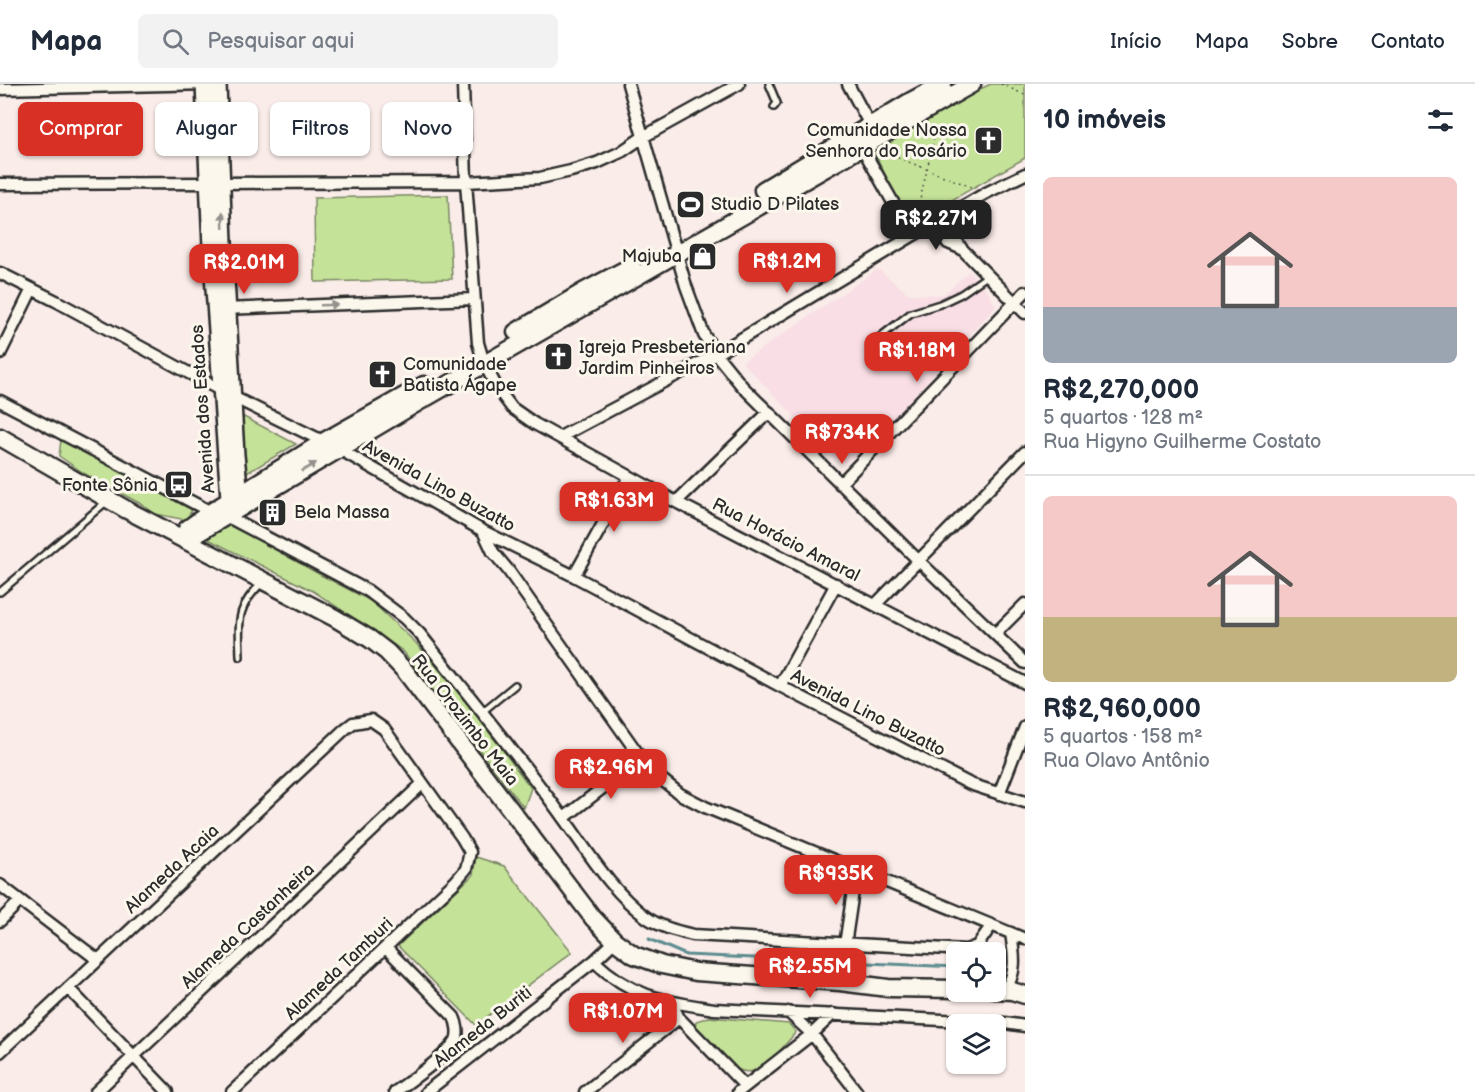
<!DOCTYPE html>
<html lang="pt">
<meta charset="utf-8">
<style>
:root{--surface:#fff;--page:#f2f2f3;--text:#1f2937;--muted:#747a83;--line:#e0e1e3;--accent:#d93025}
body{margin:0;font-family:"Balsamiq Sans",sans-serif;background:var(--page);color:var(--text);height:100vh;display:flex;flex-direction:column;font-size:22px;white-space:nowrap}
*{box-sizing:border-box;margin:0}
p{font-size:20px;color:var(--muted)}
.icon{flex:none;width:33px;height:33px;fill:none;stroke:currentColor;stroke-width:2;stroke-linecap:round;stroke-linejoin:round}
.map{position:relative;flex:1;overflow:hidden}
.panel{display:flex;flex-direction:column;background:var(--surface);width:450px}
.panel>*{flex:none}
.guide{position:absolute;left:18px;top:18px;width:570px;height:54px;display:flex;gap:12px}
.fabs{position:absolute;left:946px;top:858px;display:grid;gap:12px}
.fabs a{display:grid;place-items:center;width:60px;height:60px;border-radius:9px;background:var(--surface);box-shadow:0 2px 4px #0004;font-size:30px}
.price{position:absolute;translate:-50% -51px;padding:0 14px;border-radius:12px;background:var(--accent);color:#fff;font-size:20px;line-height:39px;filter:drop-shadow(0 2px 3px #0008)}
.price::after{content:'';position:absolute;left:50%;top:36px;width:18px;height:14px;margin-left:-9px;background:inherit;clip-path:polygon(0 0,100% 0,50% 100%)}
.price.active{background:#222;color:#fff}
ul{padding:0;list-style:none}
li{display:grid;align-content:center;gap:12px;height:318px;padding:0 18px}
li+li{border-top:2px solid var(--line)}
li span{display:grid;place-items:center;height:186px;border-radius:9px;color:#555}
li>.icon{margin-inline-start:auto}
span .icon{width:108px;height:108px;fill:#fffc;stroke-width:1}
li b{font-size:26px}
h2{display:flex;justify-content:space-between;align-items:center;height:72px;padding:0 18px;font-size:26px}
.pill{padding:0 21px;border-radius:9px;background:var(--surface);box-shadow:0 2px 4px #0004;font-size:21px;line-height:54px}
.pill.active{background:var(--accent);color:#fff}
header{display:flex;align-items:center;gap:36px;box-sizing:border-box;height:84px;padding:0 30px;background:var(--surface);border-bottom:2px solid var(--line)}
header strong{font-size:28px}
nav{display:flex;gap:33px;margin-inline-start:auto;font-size:21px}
.search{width:420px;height:54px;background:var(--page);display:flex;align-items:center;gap:15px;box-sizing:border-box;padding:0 21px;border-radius:9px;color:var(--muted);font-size:22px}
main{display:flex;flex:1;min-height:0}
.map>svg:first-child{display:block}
.built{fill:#f9dfe5}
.green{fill:#c5e299;stroke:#788662;stroke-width:1.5}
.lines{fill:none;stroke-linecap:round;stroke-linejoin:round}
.stream{stroke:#5c8c8f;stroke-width:3}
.lane-casing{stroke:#2b2b2b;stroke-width:10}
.street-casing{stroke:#2b2b2b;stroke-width:15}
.secondary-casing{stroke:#2b2b2b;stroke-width:20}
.primary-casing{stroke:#2b2b2b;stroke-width:21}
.path{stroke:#2b2b2b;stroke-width:1.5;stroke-dasharray:1.5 4.5;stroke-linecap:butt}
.lane{stroke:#fbf7ec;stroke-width:5}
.street{stroke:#fbf7ec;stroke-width:10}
.secondary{stroke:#fbf7ec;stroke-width:15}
.primary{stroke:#fbf7ec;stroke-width:16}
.oneway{fill:#93918c}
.labels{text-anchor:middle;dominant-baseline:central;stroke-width:6;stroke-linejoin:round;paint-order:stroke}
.poi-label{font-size:18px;fill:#2b2b2b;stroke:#fbf7ec;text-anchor:start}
.street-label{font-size:18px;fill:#2b2b2b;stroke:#fbf7ec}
</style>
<header>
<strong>Mapa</strong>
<div class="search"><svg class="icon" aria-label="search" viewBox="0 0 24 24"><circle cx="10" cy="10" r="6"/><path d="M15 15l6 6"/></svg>Pesquisar aqui</div>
<nav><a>Início</a><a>Mapa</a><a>Sobre</a><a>Contato</a></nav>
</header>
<main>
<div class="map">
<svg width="1025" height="1008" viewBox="0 0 1025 1008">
<rect width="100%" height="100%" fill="#faece9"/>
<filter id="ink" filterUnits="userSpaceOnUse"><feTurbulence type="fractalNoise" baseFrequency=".0167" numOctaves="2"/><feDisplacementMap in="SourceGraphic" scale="12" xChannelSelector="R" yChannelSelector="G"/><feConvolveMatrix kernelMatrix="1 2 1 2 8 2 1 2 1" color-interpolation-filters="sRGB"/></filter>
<g filter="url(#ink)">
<path class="built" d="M878,185L909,210L943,211L969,187L984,202L996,222L863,368L842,379L834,373L742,278Z"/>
<path class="green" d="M991,0H1025V74L919,135L909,133L894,110L873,65L938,24Z
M448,111L452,195L315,198L314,114Z
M238,330L296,360L245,390Z
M61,356L192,426L186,436L156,430L141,420L85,390L59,372Z
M228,439L319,490L371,517L415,558L456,604L531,704L524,724L403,567L313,507L208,455Z
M476,773L504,782L572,868L476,941L398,862L473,791Z
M709,933L789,940L796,948C747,1008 742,995 695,944L696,937Z"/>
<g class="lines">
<path class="stream" d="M649,855L686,871L957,883
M996,882H999"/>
<defs>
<path id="lane" d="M769,0L777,19L774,23
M876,256L911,229L940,220L961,210L987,192
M0,508L106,418
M240,573C239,537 235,524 263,498
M482,628L515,601"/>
<path id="street" d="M463,0L466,98L478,259L484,279L497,304L512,324L535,340L676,418L1025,599
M628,0L686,202L704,251L716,270L742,302L919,477L1025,579
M848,0L872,45
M0,5L209,0
M860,60L912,152
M0,100L466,98L540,94L571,87L597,79L621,68L643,53L739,0
M943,135L961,164L1025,229
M932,142L948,159L960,164
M0,189L56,217L233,313L339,365L483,447L574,492L780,602L970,700L1025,718
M223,225L474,215
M0,270L32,205
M0,317L211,428L228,433L368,507L404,534L420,550C468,611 518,671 564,735C589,769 611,807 646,833C660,843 677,847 693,851L966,866L977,862L991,842
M560,353L716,270L912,152L986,109L1025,90
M840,400L1025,208
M676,418L769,328
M483,447L493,468L508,486L641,674L656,691L680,710L705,723L1025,855
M574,492L629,393
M875,521L1025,368
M996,549L1025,520
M780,602L836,500
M999,710L1025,643
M564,734L641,674
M0,801L98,876
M0,837L20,817
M845,861L856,787
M386,864L454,933C457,939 459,950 456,956C448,971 410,997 395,1008
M594,877C633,914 664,917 714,925L1005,939L1025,942
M68,904L168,1008
M1004,906C1018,890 1014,869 1011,849
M676,928L679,934L745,1002
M788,928L812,950L857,1008
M0,968L345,645L353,639L371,636L384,645L462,754L470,768L466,785L455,798L232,1008
M96,1008L422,700
M426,1008L594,877L615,857
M585,1008L679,934
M738,1008L812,950L833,930"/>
<path id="secondary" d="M204,0L211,163L230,428
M218,0L224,158L236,371L241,421"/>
<path id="primary" d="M763,106L911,17L943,0
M516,248L583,208L632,182
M0,353L127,426L335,534L370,555L387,568L405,587L593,834L615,857L634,871L662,881L696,888L840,898L888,904L957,905
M187,445L211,428L323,358L424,301
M186,456L420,317L972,0
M996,906L1012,907L1025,911"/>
</defs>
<use href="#lane" class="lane-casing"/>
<use href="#street" class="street-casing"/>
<use href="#secondary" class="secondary-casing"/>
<use href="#primary" class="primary-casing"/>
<path class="path" d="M1001,0L1025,11
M881,67L974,104
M919,120L936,46"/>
<use href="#lane" class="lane"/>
<use href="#street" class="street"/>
<use href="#secondary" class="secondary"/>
<use href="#primary" class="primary"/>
</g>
<defs><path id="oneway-solid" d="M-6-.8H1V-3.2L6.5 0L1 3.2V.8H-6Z" transform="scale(1.5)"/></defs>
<g class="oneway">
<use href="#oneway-solid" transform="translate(223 136) rotate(-92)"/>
<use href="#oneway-solid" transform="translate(329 221) rotate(-2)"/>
<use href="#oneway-solid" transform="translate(309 383) rotate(-31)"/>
</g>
</g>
<defs>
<symbol id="church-square" viewBox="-11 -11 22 22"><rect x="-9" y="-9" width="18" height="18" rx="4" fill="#2b2b2b" stroke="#fbf7ec"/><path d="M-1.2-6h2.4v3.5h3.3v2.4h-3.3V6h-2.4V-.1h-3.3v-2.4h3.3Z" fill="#fff"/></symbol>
<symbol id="stadium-square" viewBox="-11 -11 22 22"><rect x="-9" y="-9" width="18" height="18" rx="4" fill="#2b2b2b" stroke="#fbf7ec"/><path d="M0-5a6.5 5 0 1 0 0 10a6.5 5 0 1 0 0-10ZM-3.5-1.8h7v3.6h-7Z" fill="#fff"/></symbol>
<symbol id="shop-square" viewBox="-11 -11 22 22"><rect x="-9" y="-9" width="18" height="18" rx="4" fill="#2b2b2b" stroke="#fbf7ec"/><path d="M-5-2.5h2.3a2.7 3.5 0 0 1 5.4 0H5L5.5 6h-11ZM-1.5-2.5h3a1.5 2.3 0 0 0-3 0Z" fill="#fff"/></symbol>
<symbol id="bus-square" viewBox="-11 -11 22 22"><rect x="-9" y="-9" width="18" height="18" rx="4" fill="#2b2b2b" stroke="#fbf7ec"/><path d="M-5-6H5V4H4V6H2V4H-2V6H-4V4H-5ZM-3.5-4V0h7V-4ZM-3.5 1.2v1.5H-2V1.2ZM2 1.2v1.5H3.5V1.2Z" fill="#fff"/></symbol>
<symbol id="building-square" viewBox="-11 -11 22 22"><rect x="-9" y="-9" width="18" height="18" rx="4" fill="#2b2b2b" stroke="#fbf7ec"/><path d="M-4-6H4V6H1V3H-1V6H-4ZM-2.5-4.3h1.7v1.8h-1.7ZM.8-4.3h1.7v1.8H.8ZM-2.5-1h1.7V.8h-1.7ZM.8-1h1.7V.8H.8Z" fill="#fff"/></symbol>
</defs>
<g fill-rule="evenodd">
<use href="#church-square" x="972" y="40" width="33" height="33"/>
<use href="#stadium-square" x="674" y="104" width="33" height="33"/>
<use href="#shop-square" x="686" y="156" width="33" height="33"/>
<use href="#church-square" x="542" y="256" width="33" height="33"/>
<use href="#church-square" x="366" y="274" width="33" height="33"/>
<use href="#bus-square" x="162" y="384" width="33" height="33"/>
<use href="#building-square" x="256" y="412" width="33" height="33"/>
</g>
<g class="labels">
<g class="poi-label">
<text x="967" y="46" text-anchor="end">Comunidade Nossa<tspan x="967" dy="21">Senhora do Rosário</tspan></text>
<text x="711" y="120">Studio D Pilates</text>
<text x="682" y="172" text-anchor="end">Majuba</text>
<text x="579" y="263">Igreja Presbeteriana<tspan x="579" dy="21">Jardim Pinheiros</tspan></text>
<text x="403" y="280">Comunidade<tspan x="403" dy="21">Batista Ágape</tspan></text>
<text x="158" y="401" text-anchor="end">Fonte Sônia</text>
<text x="294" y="428">Bela Massa</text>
</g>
<g class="street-label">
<text transform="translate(203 325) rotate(-94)">Avenida dos Estados</text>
<text transform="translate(439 402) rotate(29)">Avenida Lino Buzatto</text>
<text transform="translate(786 456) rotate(27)">Rua Horácio Amaral</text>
<text transform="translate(868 629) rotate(27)">Avenida Lino Buzatto</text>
<text transform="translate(465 636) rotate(52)">Rua Orozimbo Maia</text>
<text transform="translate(172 785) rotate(-43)">Alameda Acaia</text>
<text transform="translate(248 842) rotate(-43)">Alameda Castanheira</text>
<text transform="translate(339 885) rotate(-43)">Alameda Tamburi</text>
<text transform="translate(483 943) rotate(-38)">Alameda Buriti</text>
</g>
</g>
</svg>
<div class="fabs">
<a><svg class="icon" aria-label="locate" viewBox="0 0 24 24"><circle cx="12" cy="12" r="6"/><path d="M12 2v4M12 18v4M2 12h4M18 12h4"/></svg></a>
<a><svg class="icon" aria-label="layers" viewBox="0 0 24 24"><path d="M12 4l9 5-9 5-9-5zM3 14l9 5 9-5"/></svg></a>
</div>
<b class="price active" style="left:936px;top:167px">R$2.27M</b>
<b class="price" style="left:787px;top:210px">R$1.2M</b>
<b class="price" style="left:244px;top:211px">R$2.01M</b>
<b class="price" style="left:917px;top:299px">R$1.18M</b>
<b class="price" style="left:842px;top:381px">R$734K</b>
<b class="price" style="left:614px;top:449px">R$1.63M</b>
<b class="price" style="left:611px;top:716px">R$2.96M</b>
<b class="price" style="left:836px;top:822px">R$935K</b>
<b class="price" style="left:810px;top:915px">R$2.55M</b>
<b class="price" style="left:623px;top:960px">R$1.07M</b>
<div class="guide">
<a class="pill active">Comprar</a>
<a class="pill">Alugar</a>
<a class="pill">Filtros</a>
<a class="pill">Novo</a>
</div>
</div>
<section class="panel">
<h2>10 imóveis<svg class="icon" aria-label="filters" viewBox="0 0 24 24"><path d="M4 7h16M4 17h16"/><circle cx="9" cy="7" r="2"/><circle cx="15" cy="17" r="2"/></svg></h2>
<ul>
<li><span style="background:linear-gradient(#f6c9c9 70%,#9aa5b1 0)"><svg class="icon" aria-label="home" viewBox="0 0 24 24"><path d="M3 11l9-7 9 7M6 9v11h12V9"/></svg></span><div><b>R$2,270,000</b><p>5 quartos · 128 m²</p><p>Rua Higyno Guilherme Costato</p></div></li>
<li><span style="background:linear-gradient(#f6c9c9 65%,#c2b280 0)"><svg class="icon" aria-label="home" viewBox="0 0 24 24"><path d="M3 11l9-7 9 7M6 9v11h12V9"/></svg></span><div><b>R$2,960,000</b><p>5 quartos · 158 m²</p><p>Rua Olavo Antônio</p></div></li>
</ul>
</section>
</main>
